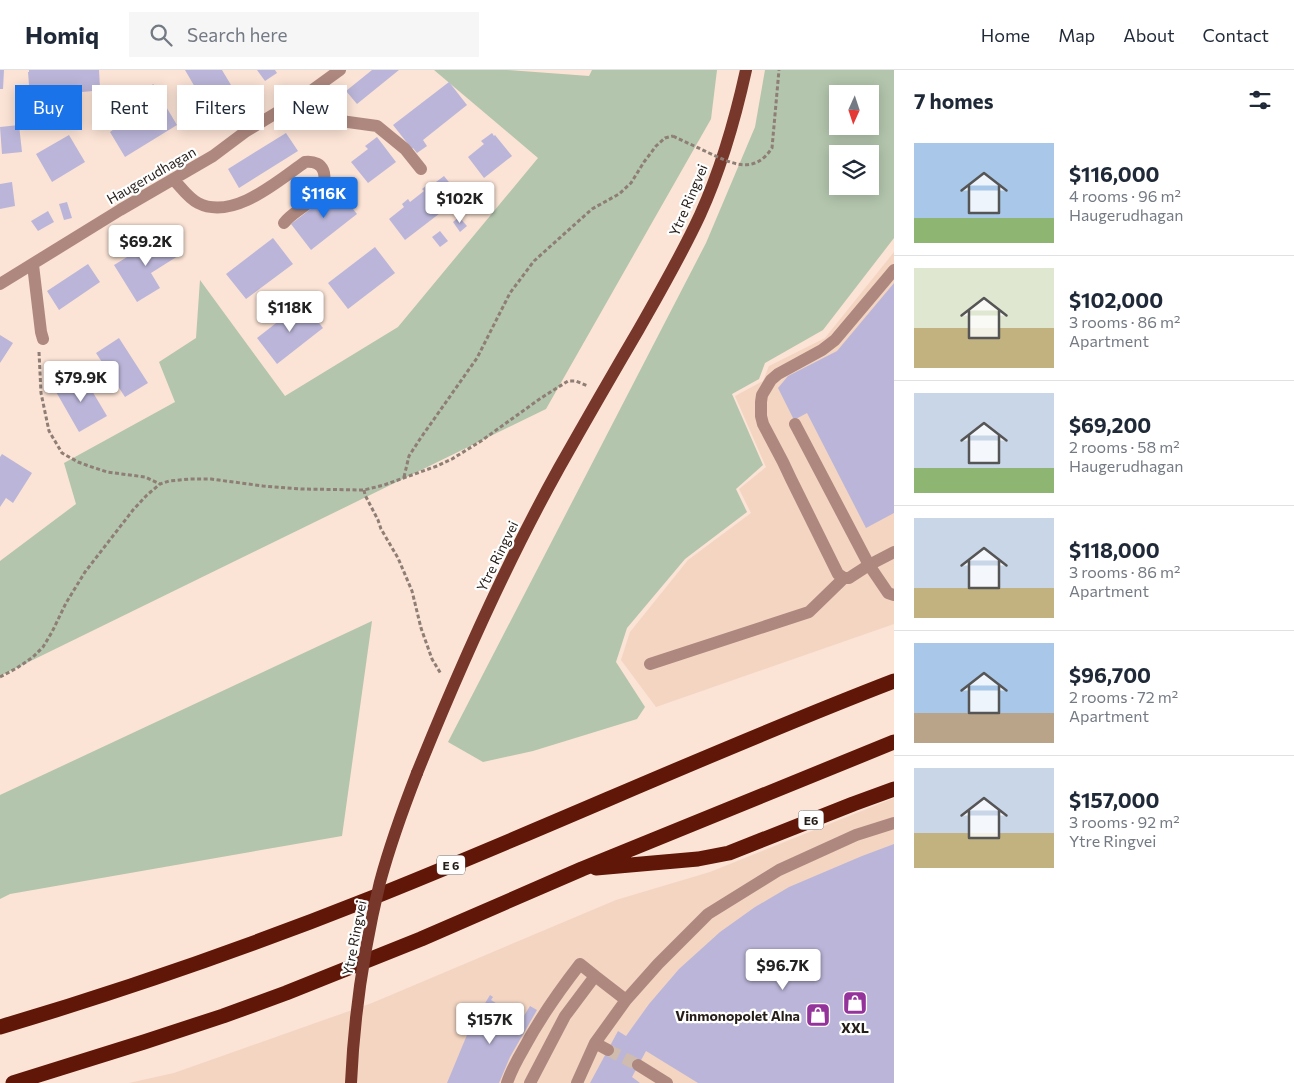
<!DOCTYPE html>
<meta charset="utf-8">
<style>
:root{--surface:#fff;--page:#f6f6f7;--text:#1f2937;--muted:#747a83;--line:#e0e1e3;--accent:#1a73e8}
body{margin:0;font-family:Commissioner,sans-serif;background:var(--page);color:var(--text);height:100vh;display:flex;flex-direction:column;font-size:19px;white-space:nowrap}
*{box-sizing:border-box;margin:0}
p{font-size:16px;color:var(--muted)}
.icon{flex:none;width:28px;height:28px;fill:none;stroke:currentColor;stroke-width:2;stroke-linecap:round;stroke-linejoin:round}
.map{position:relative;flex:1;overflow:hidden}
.details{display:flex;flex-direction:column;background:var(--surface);width:400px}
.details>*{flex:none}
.hud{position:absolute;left:15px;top:15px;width:475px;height:45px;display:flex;gap:10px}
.needle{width:32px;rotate:183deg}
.tools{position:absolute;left:829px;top:15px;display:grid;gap:10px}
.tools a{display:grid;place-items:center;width:50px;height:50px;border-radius:0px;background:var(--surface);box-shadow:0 2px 12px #0003;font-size:25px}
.price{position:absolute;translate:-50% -42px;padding:0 11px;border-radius:5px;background:#fff;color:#222;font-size:16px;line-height:32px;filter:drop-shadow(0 1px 2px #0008)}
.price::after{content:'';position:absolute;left:50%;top:30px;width:15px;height:11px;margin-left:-8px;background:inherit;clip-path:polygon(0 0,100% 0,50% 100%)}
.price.active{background:var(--accent);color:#fff}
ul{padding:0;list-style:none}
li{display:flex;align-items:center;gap:15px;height:125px;padding:0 20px}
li+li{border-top:1px solid var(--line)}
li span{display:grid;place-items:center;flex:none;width:140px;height:100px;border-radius:0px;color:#555}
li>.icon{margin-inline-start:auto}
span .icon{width:60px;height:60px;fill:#fffc;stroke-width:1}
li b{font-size:21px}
h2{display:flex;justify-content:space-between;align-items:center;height:60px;padding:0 20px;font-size:21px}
.tag{padding:0 18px;border-radius:0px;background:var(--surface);box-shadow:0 2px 12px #0003;font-size:18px;line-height:45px}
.tag.active{background:var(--accent);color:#fff}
header{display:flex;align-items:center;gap:30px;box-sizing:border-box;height:70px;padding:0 25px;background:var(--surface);border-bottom:1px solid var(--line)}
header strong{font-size:24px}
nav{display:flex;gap:28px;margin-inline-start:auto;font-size:18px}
.search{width:350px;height:45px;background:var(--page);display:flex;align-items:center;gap:12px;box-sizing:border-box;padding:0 18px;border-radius:0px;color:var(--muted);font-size:19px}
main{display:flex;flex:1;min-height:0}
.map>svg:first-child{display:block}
.built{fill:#f3d5c2}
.green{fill:#b3c5ad;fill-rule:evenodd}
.building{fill:#bbb6d9}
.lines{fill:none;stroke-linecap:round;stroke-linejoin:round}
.minor-tunnel{stroke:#d0bbaf;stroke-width:12;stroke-dasharray:12 6;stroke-linecap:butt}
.path{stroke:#8e7e75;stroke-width:3;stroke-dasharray:4 2.5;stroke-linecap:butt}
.minor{stroke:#ae887f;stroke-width:12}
.major{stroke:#77372a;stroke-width:12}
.highway{stroke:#601708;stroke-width:15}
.path-bridge{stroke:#8e7e75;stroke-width:3;stroke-dasharray:4 2.5;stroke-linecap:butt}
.major-bridge{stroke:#77372a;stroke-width:12}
.labels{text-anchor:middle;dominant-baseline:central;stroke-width:4.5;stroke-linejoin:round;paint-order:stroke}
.shield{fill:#fff;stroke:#66615d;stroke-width:1}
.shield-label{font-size:12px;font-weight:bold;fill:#251d18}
.street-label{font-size:14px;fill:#251d18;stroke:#fff}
.poi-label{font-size:14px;font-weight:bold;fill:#251d18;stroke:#fff;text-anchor:end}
</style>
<header>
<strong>Homiq</strong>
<div class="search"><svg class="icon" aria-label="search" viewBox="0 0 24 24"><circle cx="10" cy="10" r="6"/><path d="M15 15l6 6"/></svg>Search here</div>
<nav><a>Home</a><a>Map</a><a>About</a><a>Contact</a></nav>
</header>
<main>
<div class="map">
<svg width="894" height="1013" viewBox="0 0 894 1013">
<rect width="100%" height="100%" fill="#fbe3d5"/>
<path class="built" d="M894,182V554L656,637L621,590L630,562L688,490L751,443L739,419L766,397L735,326L763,311L769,296L825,268Z
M894,728V1013H129L174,1003L372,933L616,830L710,802Z"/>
<path class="green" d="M434,0H507L589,6L592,0H717L711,49L546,339L0,606V491L76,434L64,393L175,332L159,292L196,268L200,210L285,326L398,257L538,88Z
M765,0H894V168L823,260L765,293L759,309L732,324L763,395L736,419L747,442L685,489L627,558L616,592L645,637L637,649L533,681L483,692L448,672L706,173L755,57ZM838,24H870V56H838ZM838,84H870V116H838Z
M372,551L342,766L10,824L0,829V725Z"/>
<path class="building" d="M0,0H4L3,19H0Z
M29,0H99L100,18L93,19V21L82,22V20H77L78,24L65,26L66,35L55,36L54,33H50V26L30,28L28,2H29Z
M185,0H222L231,15L203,31Z
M257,0H275L277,3L265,11Z
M372,0H399L357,34L346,21Z
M449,12L467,35L423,70L427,76L417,83L413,78L412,79L393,55Z
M153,14L163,23L157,28L160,31L162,30L177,55L125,87L110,62L114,59L113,57L110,58L104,45L123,37L131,33L128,29L141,20L144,24Z
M19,55L22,82L2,84L0,57Z
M286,63L298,81L239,118L228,99Z
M492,63L494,66L495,65L512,86L484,108L468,87L484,74L481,71Z
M69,65L85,92L52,112L36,84Z
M377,67L396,92L368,113L351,92L368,79L365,76Z
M444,106L461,127L405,170L389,149L404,137L402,134L408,129L410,132L424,121L422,119L426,116L428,118Z
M12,112L15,136L0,139V114Z
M337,119L357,144L311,180L291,154Z
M67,132L72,148L64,150L59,134Z
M48,141L54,152L38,161L31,151Z
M459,147L467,156L460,162L453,152Z
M440,161L448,171L440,177L432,167Z
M165,164L178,186L151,203L160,218L137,232L114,195Z
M273,168L293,194L246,229L226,204Z
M375,177L395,203L348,239L328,213Z
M88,194L100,212L59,240L47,221Z
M894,213V443L866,458L807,343L794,350L778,318L788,306L837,281Z
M303,232L323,258L277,294L257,268Z
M0,265L13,273L0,293Z
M119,268L148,313L125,327L96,283Z
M82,304L107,346L79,362L55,320Z
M2,384L32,403L13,433L6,428L0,437V387Z
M894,774V1013H698L646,981L632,1007L640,1013H590L618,961L626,966L649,934L679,899L720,862L755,837L789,817L862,786Z
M490,925L493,927L491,930L522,949L530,936L537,940L510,987L499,1013H447L469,960Z"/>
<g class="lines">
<path class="minor-tunnel" d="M608,980L638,995"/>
<path class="path" d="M39,282L41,323L49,361L62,383L78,392L89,396L107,402L145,407L160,414
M404,407L409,386L420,369L477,288L510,223L534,191L592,139L619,124L631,113L644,92L656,76L665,68L673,66
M364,420L365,425L378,450L381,459L398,488L412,521L421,558L432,589L441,604
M0,607L17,598L33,587L43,577L52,562L66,533L85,502L133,440L147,425L160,414L169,411L190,409H211L263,416L302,419L364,420L384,415L437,396L452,389L481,371L541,328L568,311H576L588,316"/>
<path class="minor" d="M304,26L320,41L332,48L348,52L377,56L405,79L421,99
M173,109C181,117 188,128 198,133C233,151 278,111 305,92C325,90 329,107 319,121C311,135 293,141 284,153
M33,195L41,262L43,269
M894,200L835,270L822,280L778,304L771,310L762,325L761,332V346L763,354L783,392L791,409L838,504L844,508H849L869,495L894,482
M0,214L120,140L213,86L245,62L304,26L340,0
M795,354L869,495L888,523L894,525
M650,594L809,542L844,508
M595,973L608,980
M638,995L667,1013
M507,1013C511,1001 517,990 524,978C540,948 559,921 580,894L595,906
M530,1013L565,946L595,906L626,930
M577,1013L595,973L626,930L658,894L708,844L779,800L856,765L894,753"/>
<path class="major" d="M417,703C459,599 504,497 559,398C585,352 612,305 639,259C660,222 682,184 700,145C721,99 735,50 746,0"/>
<path class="highway" d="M596,798L698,789L729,783L853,734L894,719
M0,957C125,920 248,877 369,829C545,759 717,679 894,611
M13,1013L144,972L223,946L286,923L421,869L582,799L894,672"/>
<path class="path-bridge" d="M673,66C685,72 697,77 709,83C733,94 754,105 772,78L779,0"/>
<path class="major-bridge" d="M351,1013C354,945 364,878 380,812C390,775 403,739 417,703"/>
</g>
<defs>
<symbol id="shop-square" viewBox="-11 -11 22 22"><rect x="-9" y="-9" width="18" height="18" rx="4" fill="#94339a" stroke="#fff"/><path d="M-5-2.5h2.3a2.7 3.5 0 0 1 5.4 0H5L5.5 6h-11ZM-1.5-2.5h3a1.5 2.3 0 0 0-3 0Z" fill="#fff"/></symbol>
</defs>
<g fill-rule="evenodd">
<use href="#shop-square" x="841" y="919" width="28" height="28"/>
<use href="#shop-square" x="804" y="931" width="28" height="28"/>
</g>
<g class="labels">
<g class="shield">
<rect x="798.5" y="740.5" width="25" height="19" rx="4"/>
<rect x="437" y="785.5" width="28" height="19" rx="4"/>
</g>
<g class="shield-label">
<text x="811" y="750">E6</text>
<text x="451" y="795">E 6</text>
</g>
<g class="street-label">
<text transform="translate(151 105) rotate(-30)">Haugerudhagan</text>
<text transform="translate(688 130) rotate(-67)">Ytre Ringvei</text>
<text transform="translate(497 486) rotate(-64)">Ytre Ringvei</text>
<text transform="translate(354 868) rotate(-79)">Ytre Ringvei</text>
</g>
<g class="poi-label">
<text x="800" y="945">Vinmonopolet Alna</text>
<text x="855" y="957" text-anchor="middle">XXL</text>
</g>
</g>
</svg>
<div class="tools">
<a><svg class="needle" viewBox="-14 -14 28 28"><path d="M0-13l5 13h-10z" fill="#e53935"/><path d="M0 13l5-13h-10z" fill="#747a83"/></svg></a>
<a><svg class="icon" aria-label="layers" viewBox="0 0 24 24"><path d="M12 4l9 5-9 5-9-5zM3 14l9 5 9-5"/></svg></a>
</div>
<b class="price active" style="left:324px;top:149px">$116K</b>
<b class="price" style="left:460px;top:154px">$102K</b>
<b class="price" style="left:146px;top:197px">$69.2K</b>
<b class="price" style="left:290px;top:263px">$118K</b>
<b class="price" style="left:81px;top:333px">$79.9K</b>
<b class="price" style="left:783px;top:921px">$96.7K</b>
<b class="price" style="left:490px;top:975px">$157K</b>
<div class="hud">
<a class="tag active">Buy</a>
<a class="tag">Rent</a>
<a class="tag">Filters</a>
<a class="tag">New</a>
</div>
</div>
<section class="details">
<h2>7 homes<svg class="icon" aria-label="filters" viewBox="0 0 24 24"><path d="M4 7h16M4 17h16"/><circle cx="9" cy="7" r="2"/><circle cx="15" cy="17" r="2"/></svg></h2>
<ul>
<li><span style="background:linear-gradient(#a9c7e8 75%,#8fb573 0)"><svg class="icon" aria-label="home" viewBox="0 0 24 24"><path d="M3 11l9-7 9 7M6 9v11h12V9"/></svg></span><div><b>$116,000</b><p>4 rooms · 96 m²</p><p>Haugerudhagan</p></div></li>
<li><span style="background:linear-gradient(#dfe7d0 60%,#c2b280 0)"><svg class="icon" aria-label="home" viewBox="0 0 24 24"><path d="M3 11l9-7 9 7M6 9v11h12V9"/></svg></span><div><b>$102,000</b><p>3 rooms · 86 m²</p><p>Apartment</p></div></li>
<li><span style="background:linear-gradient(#c9d6e8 75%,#8fb573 0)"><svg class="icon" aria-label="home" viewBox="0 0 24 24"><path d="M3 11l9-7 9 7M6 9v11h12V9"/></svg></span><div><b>$69,200</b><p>2 rooms · 58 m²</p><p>Haugerudhagan</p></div></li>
<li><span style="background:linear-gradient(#c9d6e8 70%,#c2b280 0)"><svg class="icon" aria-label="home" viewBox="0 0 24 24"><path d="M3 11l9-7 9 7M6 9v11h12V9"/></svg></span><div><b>$118,000</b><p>3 rooms · 86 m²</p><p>Apartment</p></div></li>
<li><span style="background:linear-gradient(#a9c7e8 70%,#b9a48a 0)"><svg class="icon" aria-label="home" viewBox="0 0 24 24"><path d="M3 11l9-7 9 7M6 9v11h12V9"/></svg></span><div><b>$96,700</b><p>2 rooms · 72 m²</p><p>Apartment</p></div></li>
<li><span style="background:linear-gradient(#c9d6e8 65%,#c2b280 0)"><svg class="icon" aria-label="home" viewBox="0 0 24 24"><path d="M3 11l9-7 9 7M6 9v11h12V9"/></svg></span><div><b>$157,000</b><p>3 rooms · 92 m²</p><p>Ytre Ringvei</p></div></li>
</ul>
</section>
</main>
